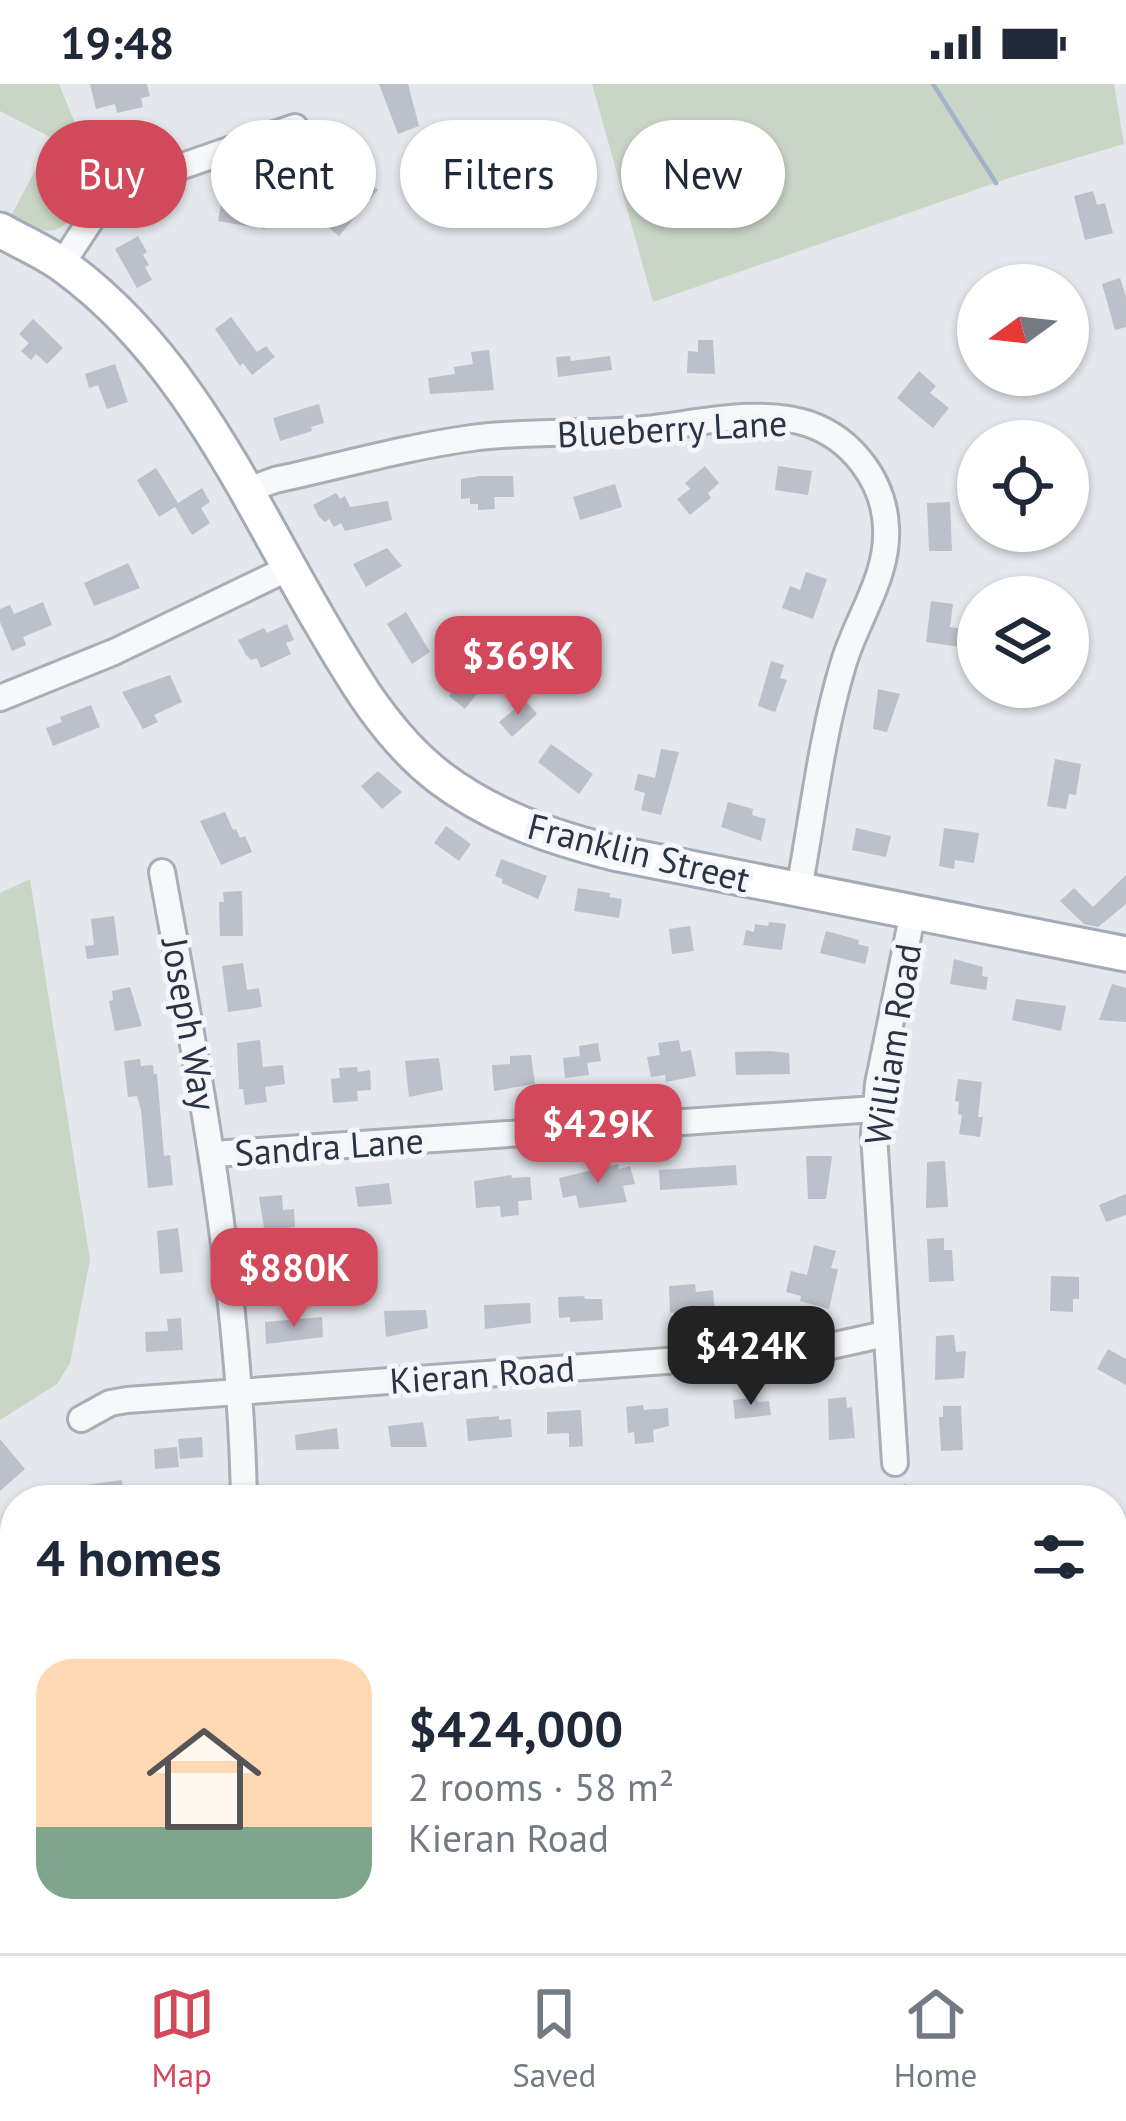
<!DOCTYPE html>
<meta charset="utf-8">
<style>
:root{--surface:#fff;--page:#f2f2f3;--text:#1f2937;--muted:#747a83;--line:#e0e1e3;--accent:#d1495b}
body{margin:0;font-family:"PT Sans",sans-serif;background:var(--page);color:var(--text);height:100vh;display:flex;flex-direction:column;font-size:45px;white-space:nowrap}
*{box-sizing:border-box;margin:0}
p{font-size:39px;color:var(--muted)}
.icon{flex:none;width:66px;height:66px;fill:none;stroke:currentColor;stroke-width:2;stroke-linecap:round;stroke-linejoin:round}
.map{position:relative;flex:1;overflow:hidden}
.details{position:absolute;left:0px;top:1401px;width:1128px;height:468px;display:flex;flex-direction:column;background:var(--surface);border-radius:48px 48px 0 0;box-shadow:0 3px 9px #0004}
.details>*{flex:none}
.banner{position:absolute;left:36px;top:36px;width:1056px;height:108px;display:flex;gap:24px}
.needle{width:78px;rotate:255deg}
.controls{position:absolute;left:957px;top:180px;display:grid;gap:24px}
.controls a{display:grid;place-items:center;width:132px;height:132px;border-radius:50%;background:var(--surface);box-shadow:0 3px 9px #0004;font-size:60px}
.price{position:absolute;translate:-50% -102px;padding:0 27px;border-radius:24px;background:var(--accent);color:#fff;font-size:39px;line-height:78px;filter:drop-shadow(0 3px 6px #0008)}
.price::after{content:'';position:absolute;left:50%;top:72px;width:36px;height:27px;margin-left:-18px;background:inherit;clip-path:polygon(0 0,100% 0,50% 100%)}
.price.on{background:#222;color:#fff}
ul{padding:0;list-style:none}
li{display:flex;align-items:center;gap:36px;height:300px;padding:0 36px}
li+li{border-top:3px solid var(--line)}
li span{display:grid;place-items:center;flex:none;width:336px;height:240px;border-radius:36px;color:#555}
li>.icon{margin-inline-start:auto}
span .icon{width:144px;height:144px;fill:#fffc;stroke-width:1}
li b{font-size:51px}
h2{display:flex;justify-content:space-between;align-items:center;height:144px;padding:0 36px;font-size:51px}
.chip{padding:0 42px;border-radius:54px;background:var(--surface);box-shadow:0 3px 9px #0004;font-size:42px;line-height:108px}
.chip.on{background:var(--accent);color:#fff}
.status{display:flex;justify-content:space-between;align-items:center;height:84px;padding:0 60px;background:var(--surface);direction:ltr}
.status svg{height:33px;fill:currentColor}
.tabs{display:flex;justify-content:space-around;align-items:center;height:168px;border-top:3px solid var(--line);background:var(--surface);font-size:33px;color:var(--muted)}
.tabs a{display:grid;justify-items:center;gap:6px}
.tabs .on{color:var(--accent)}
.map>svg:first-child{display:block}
.green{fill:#c9d6c5}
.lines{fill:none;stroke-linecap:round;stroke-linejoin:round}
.stream{stroke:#9fb4cc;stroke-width:4.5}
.building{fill:#bbc0ca}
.minor-casing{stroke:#a9aeb7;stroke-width:30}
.major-casing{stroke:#a3abb8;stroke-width:39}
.path{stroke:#c2c5cb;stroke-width:3;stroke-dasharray:9 9;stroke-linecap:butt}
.minor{stroke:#f7f8fa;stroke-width:24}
.major{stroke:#fff;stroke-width:33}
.labels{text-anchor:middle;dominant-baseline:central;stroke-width:10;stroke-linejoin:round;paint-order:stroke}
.street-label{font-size:36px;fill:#2b3445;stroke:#f4f6f9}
</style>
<div class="status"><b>19:48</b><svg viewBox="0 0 49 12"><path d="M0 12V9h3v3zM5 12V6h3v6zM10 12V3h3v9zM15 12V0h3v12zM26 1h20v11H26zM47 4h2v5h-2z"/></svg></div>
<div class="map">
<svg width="1126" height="1869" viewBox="0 0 1126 1869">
<rect width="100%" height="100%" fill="#e4e7ec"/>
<path class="green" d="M0,0H59L99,98C64,138 67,163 10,134L52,54L0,27Z
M592,0H1114L1124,60L1012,93L653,218Z
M30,795L90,1176L70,1279L57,1300L0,1336V809Z
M1126,1485V1869H879L896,1862L895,1854H1113V1489Z
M0,1531L15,1536V1786L0,1779Z
M54,1854H491L492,1869H52Z"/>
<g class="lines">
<path class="stream" d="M933,0L996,99"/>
</g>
<path class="building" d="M90,0H147L150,12L141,14L143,23L117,29L115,20L96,25Z
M379,0H408L419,42L398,50Z
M359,91L378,106L339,152L327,142L333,134L329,130Z
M1093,107L1097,121L1105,119L1113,149L1085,156L1074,112Z
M223,108L243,112L241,118L269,122L265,145L218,137Z
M138,152L147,168L143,171L149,181L145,183L152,196L137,204L115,165Z
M1120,194L1126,213V243L1115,246L1102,200Z
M231,233L257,268L266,262L275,273L252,291L243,279L240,282L215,245Z
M33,235L63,264L47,280L36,270L31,276L21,267L29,259L19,250Z
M698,256H713L715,290L687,289L688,267L698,268Z
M489,266L494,306L430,310L428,294L455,290L454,283L473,280L471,268Z
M570,272L571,277L610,272L612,286L558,293L556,273Z
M115,280L128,318L107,325L98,301L89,304L85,290Z
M919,287L936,302L930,309L949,324L933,344L897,314Z
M319,320L324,339L311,343L312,347L280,357L273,334Z
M705,382L719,399L708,409L711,414L690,431L677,415L690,405L685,399Z
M778,382L812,387L808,411L775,406Z
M156,384L178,419L202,404L210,418L201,424L210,439L192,451L175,423L159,433L137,396Z
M480,392H513L514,413H494L495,425L478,426V420H470V414L461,415V395Z
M615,400L622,423L580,436L573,413Z
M336,409L340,415L345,412L350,423L388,417L392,436L345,447L341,439L334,443L329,435L325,438L319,433L313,421Z
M950,418L952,467H929L927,419Z
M387,464L402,482L366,503L353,480Z
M128,479L140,504L94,522L84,499Z
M806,488L827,495L813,535L782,524L790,502L800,506Z
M931,517L953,520L950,543L963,545L960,563L926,558Z
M43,518L52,541L23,553L26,561L12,567L0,538V525L10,521L14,530Z
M406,528L430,568L412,580L387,540Z
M287,540L294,556L286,559L291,570L261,584L257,574L251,576L246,571L238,556L264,544L267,549Z
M771,577L784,581L780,594L787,596L775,628L758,622Z
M454,578L468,588L473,582L489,594L465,625L449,612L454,605L441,595Z
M170,591L182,618L154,631L158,638L143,645L122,608Z
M878,605L900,610L887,648L873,645Z
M525,616L537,630L512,653L499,638Z
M91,621L100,643L53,662L46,644L62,638L60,633Z
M551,660L593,690L579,710L538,678Z
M661,665L679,668L661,731L641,726L645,709L634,706L638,690L655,694Z
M1055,675L1081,680L1076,711L1069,710L1066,725L1047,722Z
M378,687L402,708L382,725L361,702Z
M728,718L753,725L752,731L766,735L761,757L721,743Z
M225,728L233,746L236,745L240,754L245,752L252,768L221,781L200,737Z
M446,742L471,760L459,777L434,759Z
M856,744L891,752L886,773L852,766Z
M944,744L979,749L974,779L955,776L954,785L939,782Z
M501,775L547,792L538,815L502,799L503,795L495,792Z
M1126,791V820L1098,843L1084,840L1060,817L1074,804L1093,823Z
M578,804L610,809L609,813L622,815L619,834L574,827Z
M242,807L243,852H220L219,818H224L223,808Z
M114,832L119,871L87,875L85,862L94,861L91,835Z
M769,838L786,840L782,866L743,861L746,846L754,848L755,840L768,842Z
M690,842L694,867L672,870L669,845Z
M826,847L859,856L858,860L869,863L865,880L820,869Z
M954,875L983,883L982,892L988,893L986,906L950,900Z
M243,879L247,906L259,904L262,923L228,928L222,882Z
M1112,900L1126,904V938L1099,936Z
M130,903L142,942L115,947L109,917L113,916L112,907Z
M1016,915L1066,922L1061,947L1012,936Z
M260,956L263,983L283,981L285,1000L265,1003L267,1018L245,1021L243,1005H239L237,959Z
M679,956L681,968L691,966L696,992L666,998L665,991L651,993L647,973L660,971L658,959Z
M598,959L601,977L587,979L589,991L565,994L563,974L580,972L579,962Z
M769,967L789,969L790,990L736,991L735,968Z
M531,971L535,1000L494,1007L492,981L510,980V972Z
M439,974L443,1006L409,1013L405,977Z
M140,975L141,982L153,981L154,990H157L164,1072L170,1071L173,1101L148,1104L141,1026L137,1012L128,1013L124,977Z
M357,983L358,988L370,986L371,1006L357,1007L358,1017L333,1019L331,995L340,994L339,984Z
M958,995L982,998L978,1033H983L980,1053L959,1050L962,1031L958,1030L959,1018L955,1017Z
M806,1072H832L826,1115H808Z
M945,1077L948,1123L926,1124L927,1078Z
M618,1080L619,1085L630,1082L635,1100L623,1102L627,1118L579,1124L576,1111L563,1114L559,1094Z
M736,1081L737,1101L660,1106L659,1086Z
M511,1091L512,1094L530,1093L532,1116L518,1117L519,1131L501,1133L500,1122L476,1124L474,1097Z
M389,1099L392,1120L358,1123L355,1103Z
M1126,1110V1131L1106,1138L1099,1121Z
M282,1111L283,1126L294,1125L295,1143L284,1144L285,1154L266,1156L259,1113Z
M178,1144L183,1188L160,1190L157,1147Z
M944,1154V1166H952L954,1197L929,1198L927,1155Z
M814,1161L836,1167L831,1184L838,1185L829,1225L800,1217L801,1212L786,1208L791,1187L807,1191Z
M1051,1192L1079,1193V1215H1073V1228L1050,1227Z
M695,1200L696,1208L713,1206L715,1230L681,1233V1228L670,1229L669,1202Z
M584,1212L585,1215H602L603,1236L570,1238V1233L559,1234L558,1213Z
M530,1219L531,1239L485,1245L484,1221Z
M426,1226L428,1244L386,1253L384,1227Z
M322,1233L323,1253L266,1260L265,1238Z
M181,1234L183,1266L146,1268L145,1248L168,1247L167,1235Z
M954,1251L956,1268L966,1267L964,1294L935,1296L936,1252Z
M1108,1265L1126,1275V1301L1097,1285Z
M756,1313L757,1318L769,1317L771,1331L735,1335L733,1316Z
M846,1313L847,1324L852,1323L855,1354L829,1356L828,1315Z
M643,1321L644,1326L668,1324L669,1342L653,1346L654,1358L635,1360L634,1348L628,1349L626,1323Z
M943,1322H961L963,1366L941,1367L939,1333H943Z
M581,1326L583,1362L569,1363V1349L547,1350V1328Z
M499,1332V1336L511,1335L512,1353L468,1357L466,1335Z
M423,1338L427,1363H391L388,1342Z
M337,1344L339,1365L296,1366L295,1351Z
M202,1353L203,1373L180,1375L178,1355Z
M0,1355L25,1385L0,1407Z
M177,1363L179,1383L155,1385L154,1365Z
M122,1396L124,1416H79L78,1402Z"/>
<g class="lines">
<defs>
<path id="minor" d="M62,180L102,119L122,103L295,43
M245,407L275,396C340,382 406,363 472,354C529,346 588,351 645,345C695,340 760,323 809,340C852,355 884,397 886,443C889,493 856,535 843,581C821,654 813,731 799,805
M0,614L114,568L289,484
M162,788C200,995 240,1204 244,1416
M214,1070L875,1025
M81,1335L110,1319L127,1316L749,1271L822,1264L885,1250
M895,1379L874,1050L878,1000L913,828"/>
<path id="major" d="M0,146C21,158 45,168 64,182C185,270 245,409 318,534C352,592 385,651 439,693C492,733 550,753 614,769L1126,870"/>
</defs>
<use href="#minor" class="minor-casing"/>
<use href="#major" class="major-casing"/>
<path class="path" d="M905,1400L909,1416
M1113,1513L1126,1510
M1113,1695L1126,1690
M1113,1795L1126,1794
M565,1854L570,1869
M1000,1869L1023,1854"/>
<use href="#minor" class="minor"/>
<use href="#major" class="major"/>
</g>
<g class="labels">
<g class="street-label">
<text transform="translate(672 344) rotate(-3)">Blueberry Lane</text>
<text transform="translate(639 768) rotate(14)">Franklin Street</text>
<text transform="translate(190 940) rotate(80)">Joseph Way</text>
<text transform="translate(892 960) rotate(-81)">William Road</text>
<text transform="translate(329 1062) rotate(-4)">Sandra Lane</text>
<text transform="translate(482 1290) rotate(-4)">Kieran Road</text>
</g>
</g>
</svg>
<div class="controls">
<a><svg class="needle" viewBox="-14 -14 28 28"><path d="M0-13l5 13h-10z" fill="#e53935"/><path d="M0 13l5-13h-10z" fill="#747a83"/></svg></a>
<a><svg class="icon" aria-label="locate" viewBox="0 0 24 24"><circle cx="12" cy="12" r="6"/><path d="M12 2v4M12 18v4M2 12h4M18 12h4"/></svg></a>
<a><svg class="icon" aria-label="layers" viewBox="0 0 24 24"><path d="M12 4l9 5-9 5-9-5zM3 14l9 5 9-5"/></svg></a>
</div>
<b class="price" style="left:518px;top:634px">$369K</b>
<b class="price" style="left:598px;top:1102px">$429K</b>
<b class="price" style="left:294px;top:1246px">$880K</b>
<b class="price on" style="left:751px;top:1324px">$424K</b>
<div class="banner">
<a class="chip on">Buy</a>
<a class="chip">Rent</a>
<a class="chip">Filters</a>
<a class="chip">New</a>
</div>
<section class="details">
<h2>4 homes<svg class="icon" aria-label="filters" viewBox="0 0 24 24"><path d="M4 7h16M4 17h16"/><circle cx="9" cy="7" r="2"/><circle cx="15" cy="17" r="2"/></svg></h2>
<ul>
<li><span style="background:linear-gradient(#ffd9b3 70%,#7fa58c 0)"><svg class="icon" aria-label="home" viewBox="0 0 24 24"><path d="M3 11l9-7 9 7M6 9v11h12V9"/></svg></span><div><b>$424,000</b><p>2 rooms · 58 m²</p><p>Kieran Road</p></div></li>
</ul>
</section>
</div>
<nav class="tabs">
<a class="on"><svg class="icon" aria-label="map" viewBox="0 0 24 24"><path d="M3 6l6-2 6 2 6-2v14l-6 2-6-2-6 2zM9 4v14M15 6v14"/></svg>Map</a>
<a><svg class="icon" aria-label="saved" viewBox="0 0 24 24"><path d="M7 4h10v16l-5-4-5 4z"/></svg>Saved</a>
<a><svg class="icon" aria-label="home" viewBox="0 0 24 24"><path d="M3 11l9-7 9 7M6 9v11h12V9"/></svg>Home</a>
</nav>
